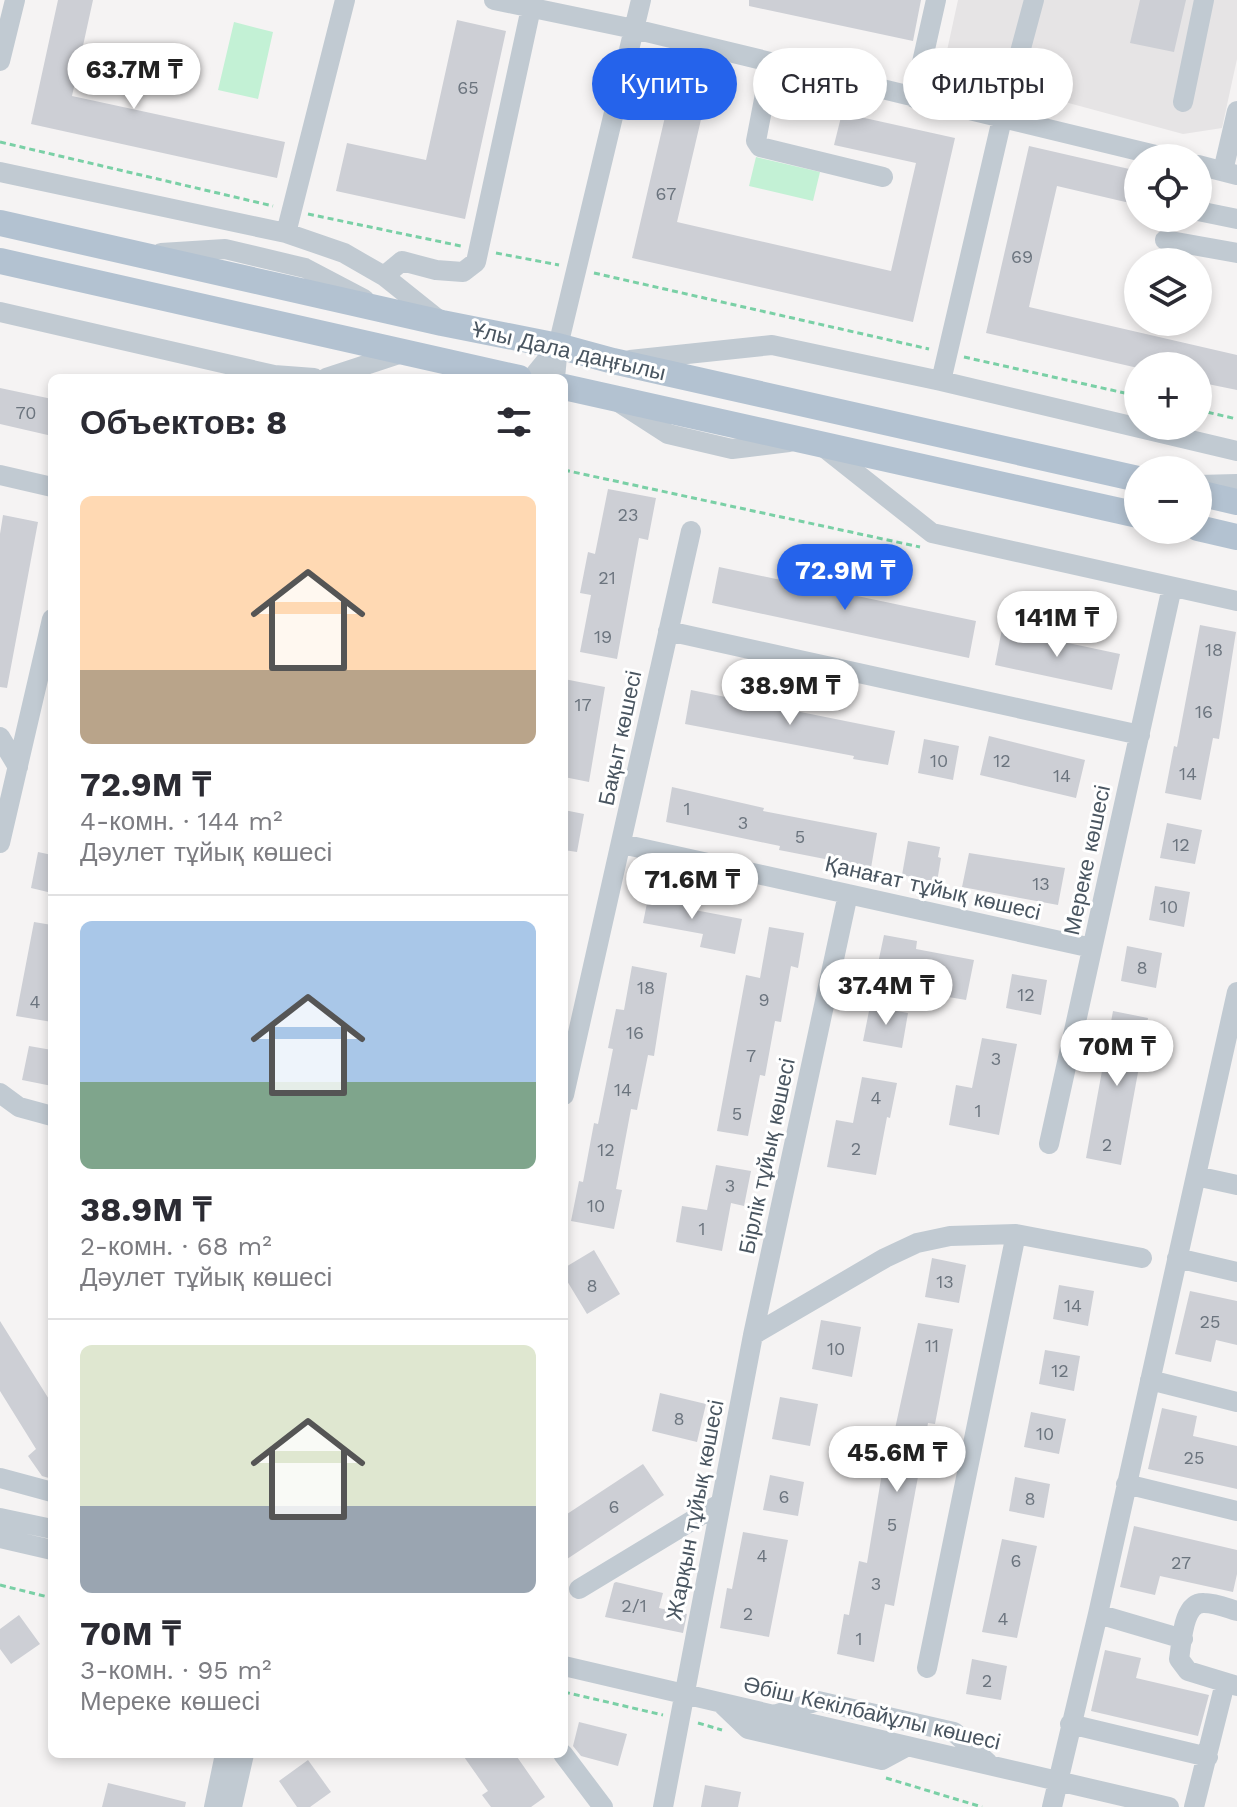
<!DOCTYPE html>
<html lang="ru">
<meta charset="utf-8">
<style>
:root{--surface:#fff;--page:#f7f7f7;--text:#2b2b33;--muted:#7c7c81;--line:#e1e1e2;--accent:#2563eb}
body{margin:0;font-family:"Work Sans",sans-serif;background:var(--page);color:var(--text);height:100vh;display:flex;flex-direction:column;font-size:30px;white-space:nowrap}
*{box-sizing:border-box;margin:0}
p{font-size:26px;color:var(--muted)}
.icon{flex:none;width:44px;height:44px;fill:none;stroke:currentColor;stroke-width:2;stroke-linecap:round;stroke-linejoin:round}
.map{position:relative;flex:1;overflow:hidden}
.drawer{position:absolute;left:48px;top:374px;width:520px;height:1384px;display:flex;flex-direction:column;background:var(--surface);border-radius:12px;box-shadow:0 4px 12px #0003}
.drawer>*{flex:none}
.guide{position:absolute;left:592px;top:48px;width:524px;height:72px;display:flex;gap:16px}
.tools{position:absolute;left:1124px;top:144px;display:grid;gap:16px}
.tools a{display:grid;place-items:center;width:88px;height:88px;border-radius:50%;background:var(--surface);box-shadow:0 4px 12px #0003;font-size:40px}
.price{position:absolute;translate:-50% -68px;padding:0 18px;border-radius:28px;background:#fff;color:#222;font-size:26px;line-height:52px;filter:drop-shadow(0 2px 4px #0008)}
.price::after{content:'';position:absolute;left:50%;top:48px;width:24px;height:18px;margin-left:-12px;background:inherit;clip-path:polygon(0 0,100% 0,50% 100%)}
.price.on{background:var(--accent);color:#fff}
ul{padding:0;list-style:none}
li{display:grid;align-content:center;gap:16px;height:424px;padding:0 32px}
li+li{border-top:2px solid var(--line)}
li span{display:grid;place-items:center;height:248px;border-radius:12px;color:#555}
li>.icon{margin-inline-start:auto}
span .icon{width:144px;height:144px;fill:#fffc;stroke-width:1}
li b{font-size:34px}
h2{display:flex;justify-content:space-between;align-items:center;height:96px;padding:0 32px;font-size:34px}
.pill{padding:0 28px;border-radius:36px;background:var(--surface);box-shadow:0 4px 12px #0003;font-size:28px;line-height:72px}
.pill.on{background:var(--accent);color:#fff}
.map>svg:first-child{display:block}
.education{fill:#e6e4e5}
.green{fill:#c3f1d5}
.building{fill:#cdcfd5}
.lines{fill:none;stroke-linecap:round;stroke-linejoin:round}
.path{stroke:#7ad0a6;stroke-width:3;stroke-dasharray:6 4;stroke-linecap:butt}
.minor{stroke:#c1cad2;stroke-width:20}
.major{stroke:#b3c2d1;stroke-width:26}
.labels{text-anchor:middle;dominant-baseline:central;stroke-width:6;stroke-linejoin:round;paint-order:stroke}
.number-label{font-size:18px;fill:#6b747e}
.street-label{font-size:22px;fill:#4a5661;stroke:#fff}
</style>
<div class="map">
<svg width="1237" height="1807" viewBox="0 0 1237 1807">
<rect width="100%" height="100%" fill="#f5f3f3"/>
<path class="education" d="M958,0H1237V59L1222,128L1183,134L943,69Z"/>
<path class="green" d="M234,22L273,32L258,99L218,90Z
M756,157L820,172L813,201L749,186Z"/>
<path class="building" d="M58,0H93L72,96L285,142L277,178L31,124Z
M749,0H921L913,41L749,6Z
M1140,0H1186L1174,52L1130,43Z
M457,20L506,31L465,219L336,191L347,143L426,160Z
M675,74L726,86L719,115L703,111L677,222L891,271L916,163L834,145L842,113L955,138L913,322L632,258Z
M1029,146L1138,171L1134,204L1057,186L1029,307L1237,355V390L1198,382V366L1138,368L986,333Z
M0,388L52,399V436L0,424Z
M608,489L656,498L648,540L639,538L617,659L580,652L591,595L580,593L588,552L595,554Z
M3,515L38,522L7,688L0,687V534Z
M719,567L976,621L969,658L712,603Z
M1200,625L1236,632L1219,739L1213,738L1201,800L1165,793L1174,746L1177,747Z
M1002,629L1120,654L1112,690L995,665Z
M564,679L605,687L589,782L564,777Z
M691,690L895,731L888,765L853,759L854,756L685,724Z
M989,736L1085,760L1076,798L980,775Z
M924,739L959,746L953,780L918,773Z
M672,787L764,808L763,811L877,833L871,868L779,850L780,846L666,822Z
M564,810L584,814L577,852L564,850Z
M1167,823L1202,830L1195,864L1160,858Z
M908,841L940,847L938,857L941,858L937,882L902,875Z
M38,852L52,855V893L31,888Z
M969,853L1065,868L1058,905L962,887Z
M1155,886L1190,892L1184,927L1149,920Z
M650,888L687,895L684,908L742,919L735,954L700,947L703,934L643,923Z
M34,922L52,925V1022L16,1016Z
M769,927L804,933L798,968L791,966L781,1022L775,1021L765,1076L760,1075L748,1136L717,1131L746,975L760,978Z
M884,935L917,941L916,949L974,960L966,1000L931,994L934,978L877,968Z
M1127,946L1162,953L1156,988L1121,981Z
M632,966L667,973L654,1056L648,1055L637,1110L631,1109L616,1189L622,1190L614,1229L571,1221L579,1181L583,1182L594,1123L598,1124L613,1049L608,1048L616,1009L624,1010Z
M1012,974L1047,980L1041,1015L1006,1008Z
M870,1006L908,1013L902,1048L863,1041Z
M1113,1011L1148,1018L1121,1165L1086,1158Z
M982,1038L1017,1044L999,1135L949,1125L956,1085L972,1088Z
M29,1046L52,1050V1086L22,1080Z
M862,1077L897,1083L890,1118L887,1117L876,1175L827,1167L836,1120L853,1123Z
M716,1165L751,1171L744,1206L731,1203L722,1251L676,1242L682,1206L707,1210Z
M594,1250L620,1294L587,1314L564,1276V1268Z
M932,1258L966,1265L959,1303L925,1297Z
M1059,1285L1094,1291L1088,1326L1053,1319Z
M1190,1291L1237,1301V1345L1216,1340L1211,1362L1175,1354Z
M821,1320L861,1327L852,1377L812,1369Z
M0,1321L52,1404V1479L42,1476L28,1456L36,1449L0,1391Z
M918,1323L953,1329L935,1424L928,1423L894,1606L885,1604L874,1662L837,1654L844,1614L849,1615L859,1561L867,1563L888,1437L893,1438Z
M1045,1350L1080,1356L1074,1391L1039,1384Z
M660,1393L706,1404L697,1442L652,1431Z
M780,1397L818,1404L810,1446L772,1439Z
M1162,1408L1197,1416L1193,1436L1237,1446V1489L1148,1469Z
M1031,1412L1066,1419L1059,1454L1024,1447Z
M643,1464L664,1495L564,1561V1516Z
M770,1475L804,1482L798,1516L763,1510Z
M1015,1477L1050,1484L1044,1518L1009,1511Z
M1134,1526L1237,1550V1574L1233,1592L1160,1576L1155,1595L1120,1587Z
M743,1532L788,1540L769,1637L720,1628L727,1588L732,1589Z
M1002,1539L1037,1546L1017,1638L982,1632Z
M616,1582L663,1593L659,1608L687,1614L683,1633L605,1617L614,1583Z
M19,1615L40,1644L11,1664L0,1649V1629Z
M1105,1650L1141,1658L1136,1678L1209,1695L1198,1736L1091,1711Z
M972,1659L1007,1666L1001,1700L966,1694Z
M579,1722L627,1734L618,1766L581,1756L573,1746Z
M462,1754H515L545,1797L531,1807H491L482,1795L488,1791Z
M308,1760L331,1792L310,1807H297L279,1781Z
M108,1783L186,1802L185,1807H102Z
M705,1785L741,1792L738,1807H701Z"/>
<g class="lines">
<path class="path" d="M0,142L273,206
M308,214L461,246
M496,253L559,265
M594,273L929,349
M964,357L1138,396
M1198,410L1237,419
M564,470L920,547
M0,1585L52,1598
M564,1692L663,1715
M698,1723L722,1730
M886,1778L982,1807"/>
<path class="minor" d="M494,0L634,29L1168,158
M0,61L15,0
M771,63L756,141L760,147L883,177
M914,98L936,0
M1183,102L1204,0
M1198,165L1237,175
M1223,171L1237,111
M0,172L286,233L344,253L384,276L439,320
M1198,211L1237,219
M286,233L345,0
M1165,240L1237,253
M161,253L225,249L305,268L364,299
M384,276L402,261L436,270L463,272L476,262L531,8
M0,312L274,375L314,378
M630,360L772,345L941,381L1237,451
M326,378L405,352
M532,378L558,346
M555,378L558,346L641,0
M941,381L1002,119L1034,0
M620,403L668,434L732,449L789,442
M822,446L932,533L1237,601
M0,475L52,487
M1198,485L1237,484
M668,631L1140,735
M0,737L18,767
M0,843L52,619
M622,844L1092,948
M0,1093L19,1107L52,1116
M564,1095L691,531
M1049,1144L1172,587
M1196,1176L1237,1185
M1177,1258L1237,1272
M753,1335L885,1258L917,1243L950,1236L1016,1234L1142,1258
M1150,1380L1237,1402
M0,1478L52,1492
M1126,1484L1237,1511
M0,1518L52,1529
M0,1538L52,1550
M579,1589L721,1503
M1237,1611C1227,1608 1215,1603 1204,1603C1182,1602 1182,1643 1179,1659L1188,1671L1237,1686
M1098,1614L1183,1639
M564,1666L1169,1807
M927,1668L1016,1234
M723,1705L748,1729L882,1760L908,1746
M774,1715L818,1701L954,1732L988,1763
M1070,1724L1208,1757
M563,1754L603,1807
M214,1807L225,1754
M232,1807L244,1754
M663,1807L753,1335L848,894
M1052,1807L1098,1614L1237,992
M1194,1807L1225,1683"/>
<path class="major" d="M0,223L442,323L558,346L613,361L1138,479
M0,261L519,378
M564,387L1138,515
M1198,493L1237,502
M1198,528L1237,537"/>
</g>
<g class="labels">
<g class="number-label">
<text x="468" y="87">65</text>
<text x="666" y="193">67</text>
<text x="1022" y="256">69</text>
<text x="26" y="412">70</text>
<text x="628" y="514">23</text>
<text x="607" y="577">21</text>
<text x="603" y="636">19</text>
<text x="1214" y="649">18</text>
<text x="583" y="704">17</text>
<text x="1204" y="711">16</text>
<text x="939" y="760">10</text>
<text x="1002" y="760">12</text>
<text x="1188" y="773">14</text>
<text x="1062" y="775">14</text>
<text x="687" y="808">1</text>
<text x="743" y="822">3</text>
<text x="800" y="836">5</text>
<text x="1181" y="844">12</text>
<text x="1041" y="883">13</text>
<text x="1169" y="906">10</text>
<text x="1142" y="967">8</text>
<text x="646" y="987">18</text>
<text x="1026" y="994">12</text>
<text x="764" y="999">9</text>
<text x="35" y="1001">4</text>
<text x="635" y="1032">16</text>
<text x="751" y="1055">7</text>
<text x="996" y="1058">3</text>
<text x="623" y="1089">14</text>
<text x="876" y="1097">4</text>
<text x="978" y="1110">1</text>
<text x="737" y="1113">5</text>
<text x="1107" y="1144">2</text>
<text x="856" y="1148">2</text>
<text x="606" y="1149">12</text>
<text x="730" y="1185">3</text>
<text x="596" y="1205">10</text>
<text x="702" y="1228">1</text>
<text x="945" y="1281">13</text>
<text x="592" y="1285">8</text>
<text x="1073" y="1305">14</text>
<text x="1210" y="1321">25</text>
<text x="932" y="1345">11</text>
<text x="836" y="1348">10</text>
<text x="1060" y="1370">12</text>
<text x="679" y="1418">8</text>
<text x="1045" y="1433">10</text>
<text x="1194" y="1457">25</text>
<text x="784" y="1496">6</text>
<text x="1030" y="1498">8</text>
<text x="614" y="1506">6</text>
<text x="892" y="1524">5</text>
<text x="762" y="1555">4</text>
<text x="1016" y="1560">6</text>
<text x="1181" y="1562">27</text>
<text x="876" y="1583">3</text>
<text x="634" y="1605">2/1</text>
<text x="748" y="1613">2</text>
<text x="1003" y="1618">4</text>
<text x="859" y="1638">1</text>
<text x="987" y="1680">2</text>
</g>
<g class="street-label">
<text transform="translate(569 351) rotate(13)">Ұлы Дала даңғылы</text>
<text transform="translate(620 738) rotate(-78)">Бақыт көшесі</text>
<text transform="translate(1087 860) rotate(-78)">Мереке көшесі</text>
<text transform="translate(933 888) rotate(13)">Қанағат тұйық көшесі</text>
<text transform="translate(767 1156) rotate(-78)">Бірлік тұйық көшесі</text>
<text transform="translate(695 1510) rotate(-79)">Жарқын тұйық көшесі</text>
<text transform="translate(872 1713) rotate(13)">Әбіш Кекілбайұлы көшесі</text>
</g>
</g>
</svg>
<div class="tools">
<a><svg class="icon" aria-label="locate" viewBox="0 0 24 24"><circle cx="12" cy="12" r="6"/><path d="M12 2v4M12 18v4M2 12h4M18 12h4"/></svg></a>
<a><svg class="icon" aria-label="layers" viewBox="0 0 24 24"><path d="M12 4l9 5-9 5-9-5zM3 14l9 5 9-5"/></svg></a>
<a>+</a>
<a>−</a>
</div>
<b class="price" style="left:134px;top:111px">63.7M ₸</b>
<b class="price on" style="left:845px;top:612px">72.9M ₸</b>
<b class="price" style="left:1057px;top:659px">141M ₸</b>
<b class="price" style="left:790px;top:727px">38.9M ₸</b>
<b class="price" style="left:692px;top:921px">71.6M ₸</b>
<b class="price" style="left:886px;top:1027px">37.4M ₸</b>
<b class="price" style="left:1117px;top:1088px">70M ₸</b>
<b class="price" style="left:897px;top:1494px">45.6M ₸</b>
<div class="guide">
<a class="pill on">Купить</a>
<a class="pill">Снять</a>
<a class="pill">Фильтры</a>
</div>
<section class="drawer">
<h2>Объектов: 8<svg class="icon" aria-label="filters" viewBox="0 0 24 24"><path d="M4 7h16M4 17h16"/><circle cx="9" cy="7" r="2"/><circle cx="15" cy="17" r="2"/></svg></h2>
<ul>
<li><span style="background:linear-gradient(#ffd9b3 70%,#b9a48a 0)"><svg class="icon" aria-label="home" viewBox="0 0 24 24"><path d="M3 11l9-7 9 7M6 9v11h12V9"/></svg></span><div><b>72.9M ₸</b><p>4-комн. · 144 m²</p><p>Дәулет тұйық көшесі</p></div></li>
<li><span style="background:linear-gradient(#a9c7e8 65%,#7fa58c 0)"><svg class="icon" aria-label="home" viewBox="0 0 24 24"><path d="M3 11l9-7 9 7M6 9v11h12V9"/></svg></span><div><b>38.9M ₸</b><p>2-комн. · 68 m²</p><p>Дәулет тұйық көшесі</p></div></li>
<li><span style="background:linear-gradient(#dfe7d0 65%,#9aa5b1 0)"><svg class="icon" aria-label="home" viewBox="0 0 24 24"><path d="M3 11l9-7 9 7M6 9v11h12V9"/></svg></span><div><b>70M ₸</b><p>3-комн. · 95 m²</p><p>Мереке көшесі</p></div></li>
</ul>
</section>
</div>
